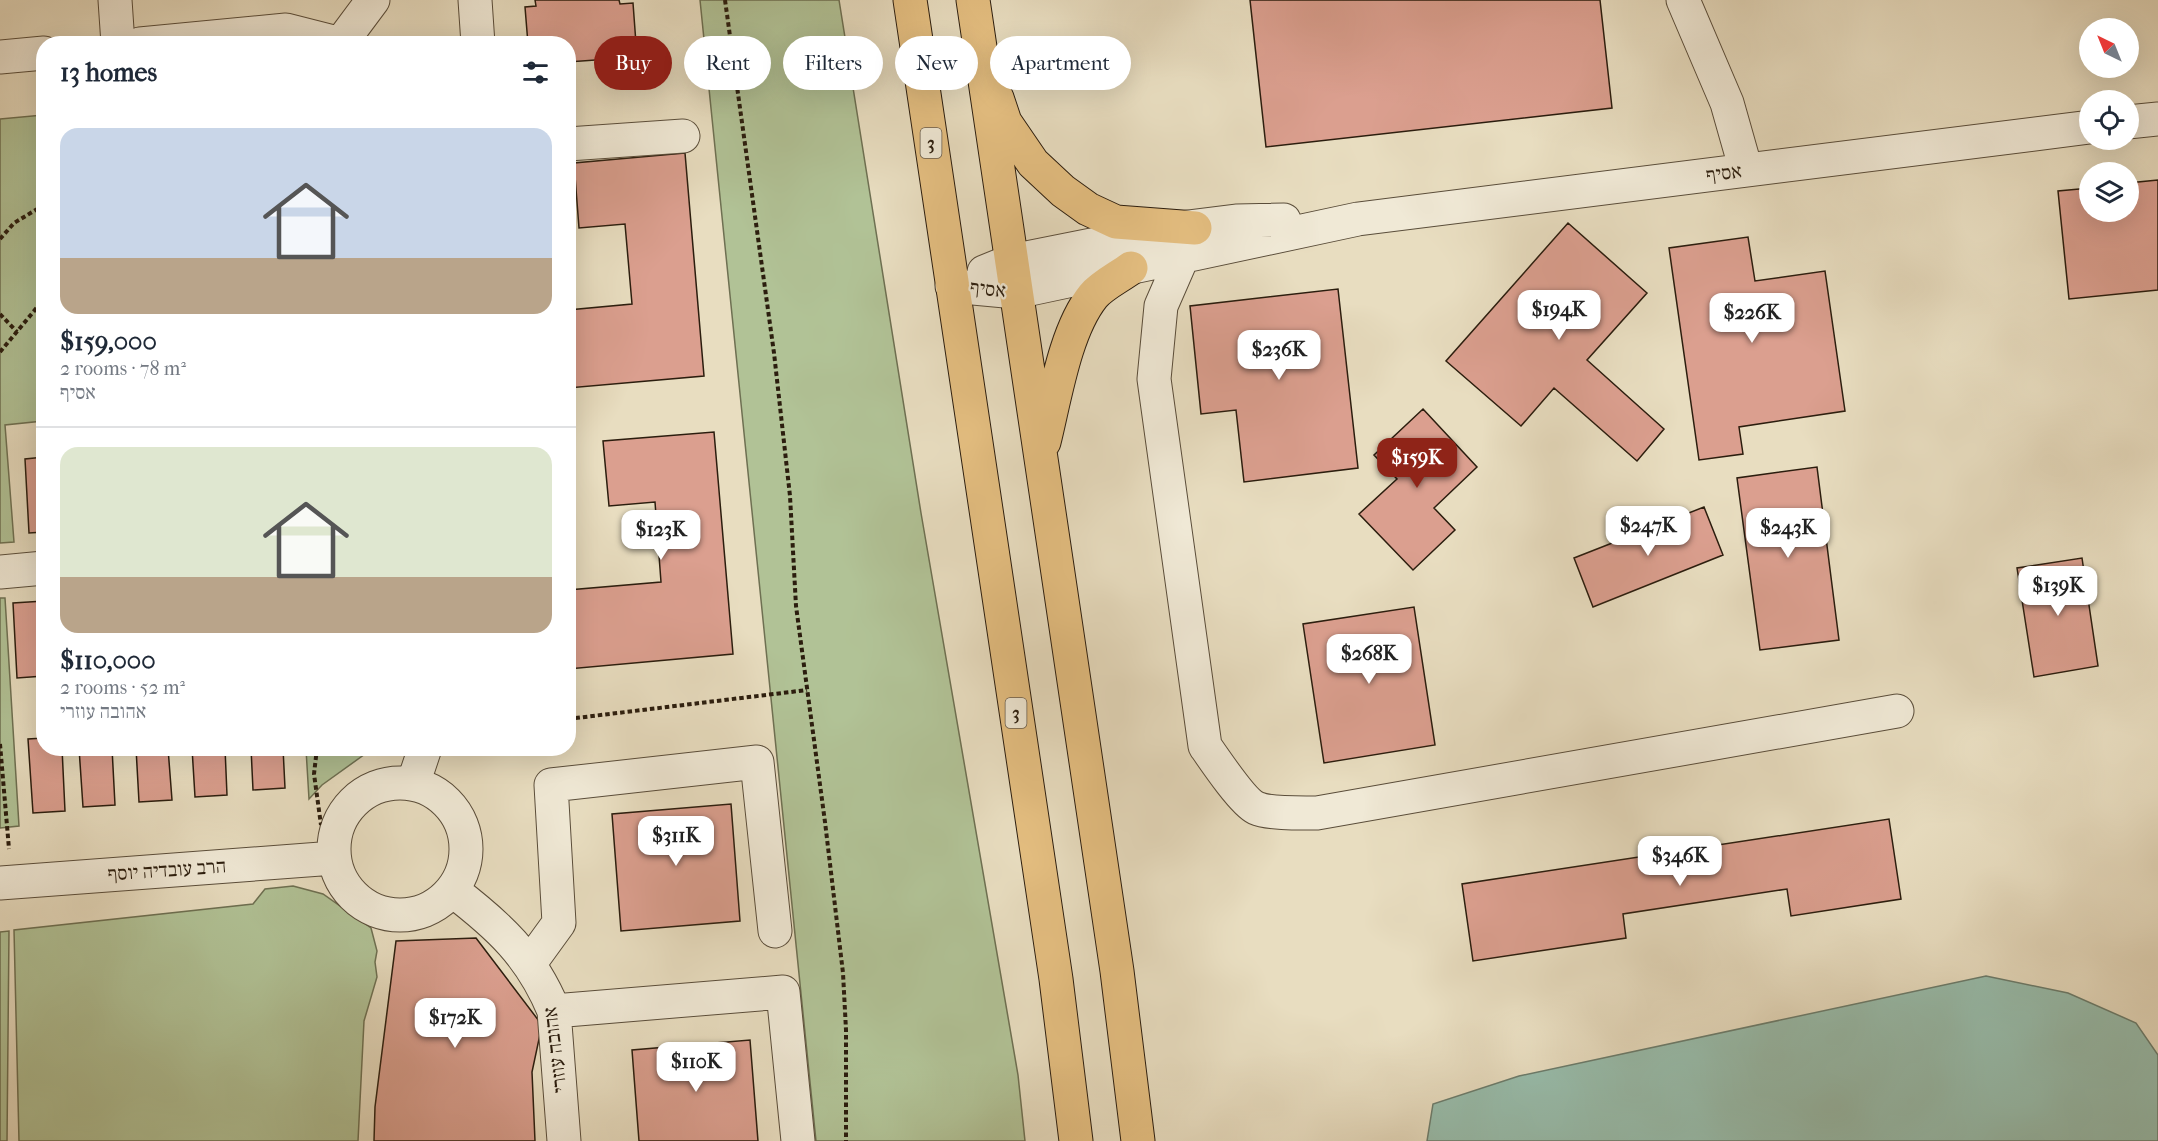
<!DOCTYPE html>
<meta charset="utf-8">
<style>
:root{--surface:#fff;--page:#f6f6f7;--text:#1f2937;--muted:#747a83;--line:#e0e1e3;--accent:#8f2418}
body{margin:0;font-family:"IM FELL French Canon","Frank Ruhl Libre",serif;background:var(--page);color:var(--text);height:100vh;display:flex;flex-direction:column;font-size:22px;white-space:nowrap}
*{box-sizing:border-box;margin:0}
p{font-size:20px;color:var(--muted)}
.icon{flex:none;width:33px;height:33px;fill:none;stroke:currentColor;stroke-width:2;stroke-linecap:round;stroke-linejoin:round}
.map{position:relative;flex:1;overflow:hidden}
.panel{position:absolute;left:36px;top:36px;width:540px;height:720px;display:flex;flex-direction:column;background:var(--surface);border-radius:24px;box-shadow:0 6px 24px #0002}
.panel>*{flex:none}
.guide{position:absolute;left:594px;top:36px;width:570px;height:54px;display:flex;gap:12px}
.needle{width:39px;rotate:317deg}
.tools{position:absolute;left:2079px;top:18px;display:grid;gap:12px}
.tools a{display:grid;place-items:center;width:60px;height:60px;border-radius:50%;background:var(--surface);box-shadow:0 6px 24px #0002;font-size:30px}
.price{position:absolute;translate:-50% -51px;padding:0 14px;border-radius:12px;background:#fff;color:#222;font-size:20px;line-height:39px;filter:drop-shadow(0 2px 3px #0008)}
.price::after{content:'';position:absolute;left:50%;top:36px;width:18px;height:14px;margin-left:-9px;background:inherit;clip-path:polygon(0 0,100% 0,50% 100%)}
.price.current{background:var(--accent);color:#fff}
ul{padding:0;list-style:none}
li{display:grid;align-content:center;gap:12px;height:318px;padding:0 24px}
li+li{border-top:2px solid var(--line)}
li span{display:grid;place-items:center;height:186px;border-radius:18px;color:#555}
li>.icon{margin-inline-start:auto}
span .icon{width:108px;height:108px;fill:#fffc;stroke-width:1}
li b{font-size:26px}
h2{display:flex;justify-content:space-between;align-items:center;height:72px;padding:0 24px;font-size:26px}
.pill{padding:0 21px;border-radius:27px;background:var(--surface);box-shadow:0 6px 24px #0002;font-size:21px;line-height:54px}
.pill.current{background:var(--accent);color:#fff}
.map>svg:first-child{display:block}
.green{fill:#b1c296;stroke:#6e7052;stroke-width:1.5}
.water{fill:#98bdac;stroke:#6c7d6d;stroke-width:1.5}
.building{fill:#db9f8f;stroke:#2b1d0e;stroke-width:1.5}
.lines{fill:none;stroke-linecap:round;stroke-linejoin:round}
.minor-casing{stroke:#5a4d3a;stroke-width:35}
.highway-casing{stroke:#2b1d0e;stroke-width:35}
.path{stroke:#2b1d0e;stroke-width:4;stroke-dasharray:4.5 3;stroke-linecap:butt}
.minor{stroke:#f0e9d6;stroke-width:33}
.highway{stroke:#e4be80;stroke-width:33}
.labels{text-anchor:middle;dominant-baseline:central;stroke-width:4.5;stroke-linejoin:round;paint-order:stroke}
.shield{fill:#f0e9d6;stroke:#665a4a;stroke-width:1.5}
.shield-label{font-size:18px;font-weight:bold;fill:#2b1d0e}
.street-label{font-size:20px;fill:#2b1d0e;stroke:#f0e9d6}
</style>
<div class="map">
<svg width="2158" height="1141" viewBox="0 0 2158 1141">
<rect width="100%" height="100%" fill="#e8ddc0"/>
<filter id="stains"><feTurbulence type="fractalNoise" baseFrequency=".00333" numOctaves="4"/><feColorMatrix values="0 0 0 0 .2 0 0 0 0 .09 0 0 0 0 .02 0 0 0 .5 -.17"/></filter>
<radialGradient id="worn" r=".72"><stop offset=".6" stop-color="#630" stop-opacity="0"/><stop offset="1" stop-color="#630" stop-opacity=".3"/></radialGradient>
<path class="green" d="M700,0H839L921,513L1018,1075L1025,1141H816Z
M43,115V421L5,425L14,542L0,543V119Z
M0,598H5L19,826L0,828Z
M306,749V748L372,749L322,785L309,799Z
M293,886L323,894L371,928L377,951L375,962L377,977L364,1021L358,1141H19L14,930L253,904L265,889Z
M9,931L7,1141H0V932Z"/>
<path class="water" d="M1986,976L2068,993L2136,1023L2158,1055V1141H1427L1433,1104L1519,1076Z"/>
<path class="building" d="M535,0H619L620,4L633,3L637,57L568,62V44H528L525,7L536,6Z
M1250,0H1600L1612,108L1266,147Z
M685,153L704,376L568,388V310L632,304L625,224L579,228L574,163Z
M2158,180V290L2069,299L2058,191L2090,188V212H2128V183Z
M1568,223L1647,293L1587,360L1664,429L1637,461L1554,388L1521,426L1446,361Z
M1748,237L1755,281L1825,271L1845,411L1739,427L1743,454L1699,460L1669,248Z
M1338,289L1358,468L1244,482L1236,410L1201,414L1190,306Z
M1423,409L1477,467L1434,508L1455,530L1413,570L1359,514L1397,479L1374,455Z
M714,432L733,654L568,669V590L661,582L655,502L609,506L603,441Z
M44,457V532L29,533L25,459Z
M1817,467L1839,640L1760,650L1737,478Z
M1704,507L1723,555L1593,607L1574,558Z
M2082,558L2098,666L2034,677L2017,568Z
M44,601V676L17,678L13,603Z
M1414,607L1435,745L1324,763L1303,624Z
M44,738V748H62L65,811L33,813L28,739Z
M79,748H112L115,805L83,807Z
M136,748H168L172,800L139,802Z
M192,748H225L227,795L195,797Z
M251,748H283L285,788L253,790Z
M731,804L740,921L621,931L612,814Z
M1889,819L1901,899L1791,916L1787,889L1623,914L1626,938L1473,961L1462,884Z
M476,938L542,1025L532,1072L535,1141H374L375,1107L396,941Z
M750,1040L758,1141H639L632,1050Z"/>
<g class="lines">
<defs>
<path id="minor" d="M115,0L118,44
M475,0L478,44
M1683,0L1727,103L1746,170
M341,43L373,0
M140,44L286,30L341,44
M0,57L44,53
M2128,122L2158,119
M568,144L683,136
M1195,228L1161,306L1154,379L1205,746C1214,759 1243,802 1256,808C1269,814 1303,813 1317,813L1897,711
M984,272L1011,261L1172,229L1236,221L1284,220
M952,286L1016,292L1358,219L2090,127
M0,572L44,568
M334 849a66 66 0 1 1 132 0a66 66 0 1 1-132 0Z
M413,784L425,748
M0,883L334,858
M452,890C499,926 531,955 554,1011L564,1141
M530,963L559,923L551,785L757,762L775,931
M554,1011L783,992L798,1141"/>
<path id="highway" d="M910,0L1056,979L1076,1141
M973,0L1117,971L1138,1141
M997,98L1005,122L1033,163L1063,191L1088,209L1116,222L1195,228
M1044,442C1055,398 1065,331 1093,296C1102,285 1119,277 1131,268"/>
</defs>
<use href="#minor" class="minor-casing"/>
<use href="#highway" class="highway-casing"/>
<path class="path" d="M725,0L774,353L790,496L796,606L825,822L843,973L846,1030V1141
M0,239L14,223L44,205
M0,314L17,332
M0,352L39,305L44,303
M568,719L807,690
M0,744L9,849
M317,748L314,774L321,825"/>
<use href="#minor" class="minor"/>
<use href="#highway" class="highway"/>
</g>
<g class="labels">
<g class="shield">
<rect x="920.5" y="128" width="21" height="30" rx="4.5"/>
<rect x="1005.5" y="698" width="21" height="30" rx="4.5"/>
</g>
<g class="shield-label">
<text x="931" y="143">3</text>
<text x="1016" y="713">3</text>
</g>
<g class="street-label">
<text transform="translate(1724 173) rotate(-7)">אסיף</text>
<text transform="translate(988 289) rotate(6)">אסיף</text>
<text transform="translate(167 870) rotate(-4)">הרב עובדיה יוסף</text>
<text transform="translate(555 1050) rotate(-97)">אהובה עוזרי</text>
</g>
</g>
<rect width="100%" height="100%" filter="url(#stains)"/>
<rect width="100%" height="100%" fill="url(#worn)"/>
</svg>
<div class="tools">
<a><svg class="needle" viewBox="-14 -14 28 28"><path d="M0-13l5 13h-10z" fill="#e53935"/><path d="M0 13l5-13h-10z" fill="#747a83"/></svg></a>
<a><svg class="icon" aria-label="locate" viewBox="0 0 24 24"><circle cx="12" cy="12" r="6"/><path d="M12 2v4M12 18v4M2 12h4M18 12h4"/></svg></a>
<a><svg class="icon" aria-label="layers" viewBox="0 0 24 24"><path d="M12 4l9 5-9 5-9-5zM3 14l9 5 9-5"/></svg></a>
</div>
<b class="price" style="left:1559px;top:341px">$194K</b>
<b class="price" style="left:1752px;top:344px">$226K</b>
<b class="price" style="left:1279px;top:381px">$236K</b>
<b class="price current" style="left:1417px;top:489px">$159K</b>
<b class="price" style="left:1648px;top:557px">$247K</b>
<b class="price" style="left:1788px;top:559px">$243K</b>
<b class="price" style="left:661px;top:561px">$123K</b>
<b class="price" style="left:2058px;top:617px">$139K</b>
<b class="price" style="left:1369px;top:685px">$268K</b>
<b class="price" style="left:676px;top:867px">$311K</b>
<b class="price" style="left:1680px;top:887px">$346K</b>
<b class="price" style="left:455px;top:1049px">$172K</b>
<b class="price" style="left:696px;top:1093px">$110K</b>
<div class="guide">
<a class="pill current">Buy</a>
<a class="pill">Rent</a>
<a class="pill">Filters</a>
<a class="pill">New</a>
<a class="pill">Apartment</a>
</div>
<section class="panel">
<h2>13 homes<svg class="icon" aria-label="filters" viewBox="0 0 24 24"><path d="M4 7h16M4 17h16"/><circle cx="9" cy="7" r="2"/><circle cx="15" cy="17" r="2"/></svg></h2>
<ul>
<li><span style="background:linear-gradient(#c9d6e8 70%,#b9a48a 0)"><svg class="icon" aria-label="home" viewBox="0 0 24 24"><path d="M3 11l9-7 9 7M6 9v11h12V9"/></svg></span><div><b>$159,000</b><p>2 rooms · 78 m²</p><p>אסיף</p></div></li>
<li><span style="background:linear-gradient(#dfe7d0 70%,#b9a48a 0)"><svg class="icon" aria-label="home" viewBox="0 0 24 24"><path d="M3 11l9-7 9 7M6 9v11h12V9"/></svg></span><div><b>$110,000</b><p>2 rooms · 52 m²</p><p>אהובה עוזרי</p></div></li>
</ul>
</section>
</div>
